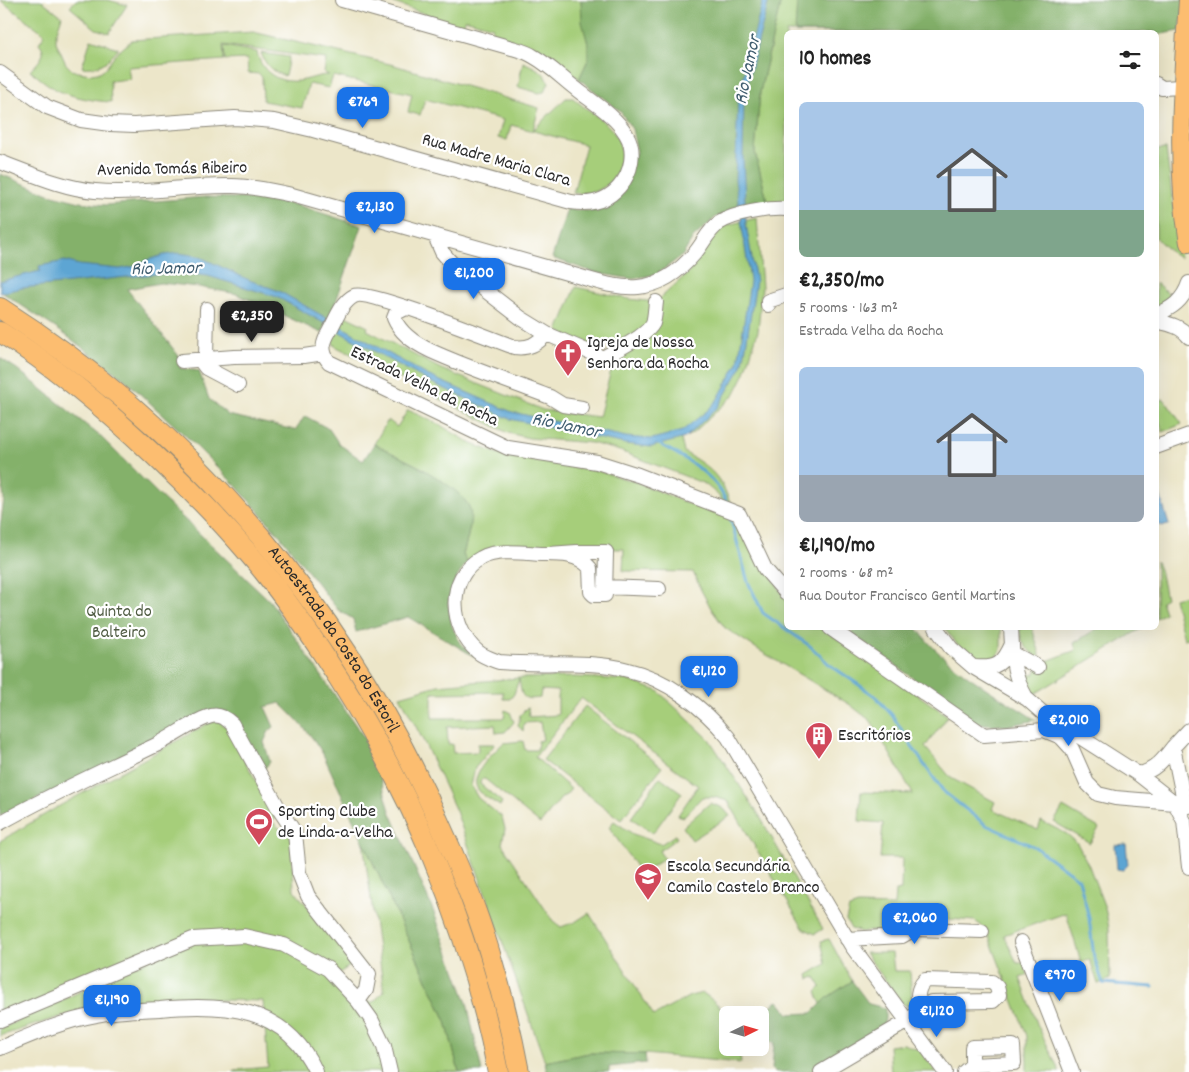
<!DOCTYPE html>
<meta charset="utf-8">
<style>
:root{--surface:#fff;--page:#f2f2f2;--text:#222;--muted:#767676;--accent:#1a73e8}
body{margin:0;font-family:Dekko,sans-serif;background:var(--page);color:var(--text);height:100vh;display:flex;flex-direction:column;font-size:19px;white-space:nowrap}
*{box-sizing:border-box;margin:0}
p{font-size:16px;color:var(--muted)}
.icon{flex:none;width:28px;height:28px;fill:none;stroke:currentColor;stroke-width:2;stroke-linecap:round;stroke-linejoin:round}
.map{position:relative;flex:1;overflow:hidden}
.drawer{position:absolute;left:784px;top:30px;width:375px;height:600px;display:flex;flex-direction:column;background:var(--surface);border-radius:8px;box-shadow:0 5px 20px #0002}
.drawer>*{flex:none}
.needle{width:32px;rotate:85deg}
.tools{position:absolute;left:719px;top:1006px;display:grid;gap:10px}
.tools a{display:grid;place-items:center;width:50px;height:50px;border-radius:8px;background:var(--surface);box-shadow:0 5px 20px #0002;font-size:25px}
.price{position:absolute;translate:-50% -42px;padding:0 11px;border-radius:10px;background:var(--accent);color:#fff;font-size:16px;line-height:32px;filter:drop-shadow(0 1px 2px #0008)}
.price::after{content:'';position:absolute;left:50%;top:30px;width:15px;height:11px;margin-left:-8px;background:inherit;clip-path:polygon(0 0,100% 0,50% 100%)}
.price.active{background:#222;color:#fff}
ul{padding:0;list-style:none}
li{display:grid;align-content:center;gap:10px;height:265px;padding:0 15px}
li span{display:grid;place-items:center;height:155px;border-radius:8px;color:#555}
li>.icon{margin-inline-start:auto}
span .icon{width:90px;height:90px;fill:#fffc;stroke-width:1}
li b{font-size:21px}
h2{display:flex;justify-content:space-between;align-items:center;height:60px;padding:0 15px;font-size:21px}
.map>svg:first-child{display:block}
.green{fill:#a6ce7a;stroke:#687c52}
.forest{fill:#84b16a;stroke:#586e4a}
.water{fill:#5da5d3;stroke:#44687f}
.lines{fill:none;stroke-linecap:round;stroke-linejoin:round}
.stream{stroke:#5da5d3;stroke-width:3}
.minor-casing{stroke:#8c887a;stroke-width:16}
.major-casing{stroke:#8c887a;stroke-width:20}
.highway-casing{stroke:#8c887a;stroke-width:22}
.minor{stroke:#fff;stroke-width:14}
.major{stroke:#fcbd6f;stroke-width:18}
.highway{stroke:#fcbd6f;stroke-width:20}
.labels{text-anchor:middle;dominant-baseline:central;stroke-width:4.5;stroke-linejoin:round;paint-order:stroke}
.street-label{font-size:18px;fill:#2b2b2b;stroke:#fff}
.poi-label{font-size:18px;fill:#2b2b2b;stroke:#fff;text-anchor:start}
.park-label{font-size:18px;fill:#505c43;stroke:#fff}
.water-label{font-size:19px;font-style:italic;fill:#3f5c6e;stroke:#fff}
</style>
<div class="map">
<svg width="1189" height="1072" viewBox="0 0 1189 1072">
<rect width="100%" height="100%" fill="#fff"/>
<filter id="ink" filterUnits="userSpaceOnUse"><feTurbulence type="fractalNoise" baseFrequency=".02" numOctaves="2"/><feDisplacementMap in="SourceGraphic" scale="10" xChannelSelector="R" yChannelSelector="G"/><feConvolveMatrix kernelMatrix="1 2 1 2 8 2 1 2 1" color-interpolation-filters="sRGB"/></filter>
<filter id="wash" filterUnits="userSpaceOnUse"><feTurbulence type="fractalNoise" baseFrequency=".0096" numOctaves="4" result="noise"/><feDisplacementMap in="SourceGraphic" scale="20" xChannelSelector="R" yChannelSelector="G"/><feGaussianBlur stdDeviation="1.12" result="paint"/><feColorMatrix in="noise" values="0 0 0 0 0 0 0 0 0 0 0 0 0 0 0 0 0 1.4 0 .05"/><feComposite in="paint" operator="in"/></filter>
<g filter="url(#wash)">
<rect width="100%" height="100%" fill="#ece6c9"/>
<path class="green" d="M0,0H41L62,16L56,34V42L66,64L72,70L78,72L91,74L98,73L106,68L116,54L132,40L253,32L394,65L539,108L533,130L566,98H573C585,109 601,117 612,130C629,150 621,182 596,191C589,194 581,193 573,193L586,145L511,125L507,140L498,138L503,120L425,99L420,115L408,112L412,94L333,76L329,88L309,84L302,108L263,101L262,77L259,74L248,73L247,59L225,60L224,46L257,52C261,72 278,83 298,81C309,80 317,75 329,75L324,73L326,59L223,45L224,60L128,67L130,79L110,81L111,102C94,101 72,97 57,90C47,85 39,77 30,71C38,62 49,54 39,43L45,34Z
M76,0H108L127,5L109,33L96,29L70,7Z
M385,0H581L583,22L588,44V60L579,79L542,50L524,43L491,35L493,27L465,19L463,27Z
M781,0H1184L1156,35V32H786V202L768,204L755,152L760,92Z
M91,39L118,48C108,62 100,69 82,67Z
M261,53L289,57L285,76C272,72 266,66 261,53Z
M523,62C534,67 545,71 549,83L544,92L539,93L518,87Z
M1166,149L1180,258L1173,254L1156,238V150Z
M757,218L762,287L758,331L745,373L734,395L692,434L681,439L684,452C711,468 720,475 731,505L724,504L718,495L705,484L620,451L592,443L529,438L508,433L335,346L331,340L333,310L368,327L367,330L441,369L543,410L599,417L610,374L618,356L612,342L590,346L558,331L576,287L629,299L656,302L688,273L706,243L726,225Z
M1156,283L1173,298L1156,308Z
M1164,399L1182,424L1163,432L1156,412V401Z
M408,410L440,425L472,444L505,456L598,471L636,482L697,507L734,516L786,599V628H822L948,716L925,747L951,778L995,802L992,809L1038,830L1041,821L1067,834L1077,843L1089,866L1105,908L1109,928L1110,979L1098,984L1090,960L1081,962L1066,913L1004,935L1017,963H1024L1028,975L1020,978L1038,1026L1060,1072H1027V1036L986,929L975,921L949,919L906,922L894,929L862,932L851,929L846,920L849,908L858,905L894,906L895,891L901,890L902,858H880L883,823L859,821L861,792L913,794L871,721L849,704L762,652L725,628L712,610L701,590L693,572L623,571L624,549L499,547L467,562L463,555L470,527L424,469L374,444L388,420L397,427Z
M1156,561C1161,567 1163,588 1166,598L1161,601L1165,613L1156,618Z
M1189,594V638L1184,639L1174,598Z
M945,628H1001V650L993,660C989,660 984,662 981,662C968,660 952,638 945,628Z
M1019,628H1032L1040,654L1039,658C1025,648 1022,645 1019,628Z
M1098,628H1142L1033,695C1030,689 1023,681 1027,674L1034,675L1039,664L1076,650L1074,643Z
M575,677L627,680L658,691L709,739L759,815L823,929L815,934L803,928L728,801L714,797H702L683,817L678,815L698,786L581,698L535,757L571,789L565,796H563L540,824L485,779H481L480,784L502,802L500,806C494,802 486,798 480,792C465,777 494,753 503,743L523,741L525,750H537L538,741L543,740L540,722L524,723L523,731L518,726L520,715L528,707L529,717L558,715V691L541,690L540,698C520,701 522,695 519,679L514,694L510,699H503V692L432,693V718H504L505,710L510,712L514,722L505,732L496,733L495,725L447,727L448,744H452L453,753L478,752V744H495L475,768L471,786L478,798L502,817L505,829L502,844L553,921L561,927L575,922L589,913L654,1016L690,996L703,993C731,1013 727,1015 728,1048H739L741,1063L645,1054L589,1053L545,1062L456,811L425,744L400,696L438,685L519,678Z
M585,706L662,767L621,820L543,760Z
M219,721L226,727L270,806L268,807L275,819L272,820C278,830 284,829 291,836L294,890L354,963L335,976L358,1001L373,1002L384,992L363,841L446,1021L459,1072H234V1070L268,1067L263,1001L188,999L127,1001L56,1018L0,1036V1029L13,1023L176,947L0,1020V841L54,809L209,723Z
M660,777L682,793L653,833L631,818Z
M710,803L723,808L730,816L692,840L683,827Z
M1063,807L1099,828L1090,843L1054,822Z
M614,821L633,834L661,844L675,835L677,838L659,851L664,858L641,874L609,827Z
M829,939L852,981L828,997L821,1004L816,992L821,987L815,977L809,979L808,975L826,964L821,941Z
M865,953H892L894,971H910L912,1002L908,1006L903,1004Z
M904,1044L919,1050L937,1072H891L889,1046Z"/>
<path class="forest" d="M581,0H781L760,92L755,152L768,204L716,217L693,238L683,255L657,274L633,279L596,273L552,258L567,209L589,211L603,206L637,152L632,129L620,111L579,79L588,60V44L582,22Z
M797,0H1184L1180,31L1156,35V32H795Z
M0,174L49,194L84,203L106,205L206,197L263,199L297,205L362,226L333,310L322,333L237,294L199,287L160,283L127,289L178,355L180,368L199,371L209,399L228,415L295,430L305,416L329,429L339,444L363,461L374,444C396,455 462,485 470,509C473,521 466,543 463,555L467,562L454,582L448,604L452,626L460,643L475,657L408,617L356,632L353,619L338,610L278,533L236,486L188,438L124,379L63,333L0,291Z
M0,358L17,369L101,437L160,496L270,601L372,749L390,811L433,910L467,1003L482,1072H459L446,1021L323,754C312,735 297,719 280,703L265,707L274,727L269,731L264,742L270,762L264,769L226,712L0,816V528L4,499L0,467Z
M856,628H917C942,665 998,695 1036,720L1006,726L975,723L851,633Z
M852,981L869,1004L885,1008V1019L882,1030L809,1072H776L772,1069L774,1043L763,1041L760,1038V1015H757L778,1001L789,1014L812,1013L828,997Z
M589,1053L645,1054L646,1063L609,1067V1072H547L545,1062Z"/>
<path class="water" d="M763,0H769L744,96L743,158L746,224L756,281L745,353L742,366L718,407L685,438L651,447L625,444L510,419L426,380L277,297L208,276L192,274H156L22,288L0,293V281L40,271L39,266L65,261L79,265L120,269L136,266L147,260L164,255L179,253L198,256L249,280L279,291L427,375L512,412L626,437L652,439L682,431L708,410L717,400L738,363L750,281L735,180L738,97Z
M1156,488H1158L1169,525L1163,526L1156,524Z
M1126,844L1128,865L1123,870L1117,869L1115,845Z"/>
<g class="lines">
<path class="stream" d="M657,443C682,456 719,476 727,505
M730,516L748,582L763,613L810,646L830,665L875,696L892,715L923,763L944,792L986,825L1035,847L1079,879L1089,918L1094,957L1103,983L1153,987"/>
</g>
</g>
<g filter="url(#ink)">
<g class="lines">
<defs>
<path id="minor" d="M0,73L47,107L81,120L110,124L134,125L235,118L274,121L313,130L571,202C589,205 606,202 619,187C632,173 636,150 626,134C615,115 592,102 575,88C561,77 549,65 533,56C527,52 519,50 512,48L342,0
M1156,84L1162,88L1182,87
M0,162C30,173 62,188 95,191C140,195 186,185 232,186C252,186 272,191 292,195L581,277C599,282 619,289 638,287C662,285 680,271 695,253C704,242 708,231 719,223C734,213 768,208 786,209
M435,236L442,252L455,267L521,318L547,334L603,358C617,349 646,337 653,323C655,317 655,309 656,302
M768,305V301L786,295
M406,308L396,313L394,318C400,333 416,344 431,351C468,368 511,382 550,397L563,405L582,408
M1156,315C1172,308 1183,301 1189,283
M1156,321C1169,324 1181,326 1189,337
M547,334C536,344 530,349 514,347C492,339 367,289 354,296C342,302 336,319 330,330C323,342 320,351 329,362L508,448L597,462L638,475L739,514L765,569L786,593
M206,359L207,309
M200,360L206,368L238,385
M182,361L234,357L304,356L324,353
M1156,447L1189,435
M549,554L577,552H606L605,595H594L591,592L590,568C578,553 559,554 541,554C523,553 497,549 481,558C445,577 450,629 478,652C484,657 491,659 499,662C541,666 588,659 628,670C667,679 703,707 728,737L851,945L945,1072
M605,587L659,589
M830,628L984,735L1044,730L1061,737L1072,749L1087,783L1098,794L1115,798L1175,803L1189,806
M936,628L951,648L973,667L1027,699L1044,714L1138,774L1175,803L1184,821L1189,867
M1011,628C1013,657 1011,672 1027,699
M1012,653L1038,667
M975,667C997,669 1003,664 1012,644
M1138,774C1154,772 1164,759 1173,747
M1185,806L1173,747L1189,730
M0,823C51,794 105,770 158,744C174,736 192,722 208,717C218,713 225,717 232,724L279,809L295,833L299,873L308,896L369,974L366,990L358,1001
M847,939L902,936L914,929L982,931
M1021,942L1072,1072
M0,1020L193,939L244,936L284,945L328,969L358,1001L371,1019L384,1046L390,1072
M0,1048C31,1035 62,1021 96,1015C117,1010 139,1010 160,1009C224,1003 286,1006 316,1072
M821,1072L906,1022L931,1002L993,1001L999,995L997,987L992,982L925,980C916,990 917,997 921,1008
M964,1072L972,1065L1014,1063L1013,1046L972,1047V1065"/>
<path id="major" d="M1188,0C1183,82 1175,162 1189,243"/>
<g id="highway">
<path id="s1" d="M0,308C198,434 353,621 445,836C463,876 480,918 492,961C503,997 512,1035 519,1072"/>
<path d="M0,332C56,367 107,410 154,455C188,487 220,520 250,555C276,585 299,618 321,651C406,778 469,921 498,1072"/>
</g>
</defs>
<use href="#minor" class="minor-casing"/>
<use href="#major" class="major-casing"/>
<use href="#highway" class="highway-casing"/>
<use href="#minor" class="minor"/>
<use href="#major" class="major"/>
<use href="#highway" class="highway"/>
</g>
</g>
<defs>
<symbol id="church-pin" viewBox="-11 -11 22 30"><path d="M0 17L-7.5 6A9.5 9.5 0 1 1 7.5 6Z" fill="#d1495b" stroke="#fff"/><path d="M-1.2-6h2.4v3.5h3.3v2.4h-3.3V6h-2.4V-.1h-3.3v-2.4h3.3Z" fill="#fff"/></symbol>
<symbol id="building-pin" viewBox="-11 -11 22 30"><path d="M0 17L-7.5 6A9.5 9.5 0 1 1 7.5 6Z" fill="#d1495b" stroke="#fff"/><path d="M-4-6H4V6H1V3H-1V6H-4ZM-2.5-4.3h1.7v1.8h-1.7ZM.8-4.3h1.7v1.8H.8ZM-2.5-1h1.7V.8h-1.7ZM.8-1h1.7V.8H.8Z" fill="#fff"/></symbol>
<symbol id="stadium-pin" viewBox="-11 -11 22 30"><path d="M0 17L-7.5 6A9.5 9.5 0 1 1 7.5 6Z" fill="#d1495b" stroke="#fff"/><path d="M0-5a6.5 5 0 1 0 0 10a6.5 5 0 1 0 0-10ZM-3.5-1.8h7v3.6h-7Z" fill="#fff"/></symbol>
<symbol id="school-pin" viewBox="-11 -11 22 30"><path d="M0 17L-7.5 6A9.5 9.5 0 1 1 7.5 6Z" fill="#d1495b" stroke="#fff"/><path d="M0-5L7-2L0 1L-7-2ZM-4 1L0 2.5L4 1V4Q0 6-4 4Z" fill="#fff"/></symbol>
</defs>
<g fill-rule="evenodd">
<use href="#church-pin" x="552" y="337" width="32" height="43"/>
<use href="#building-pin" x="803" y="720" width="32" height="43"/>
<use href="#stadium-pin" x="243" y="806" width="32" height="43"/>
<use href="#school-pin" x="632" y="861" width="32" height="43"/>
</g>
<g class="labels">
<g class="street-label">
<text transform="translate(496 161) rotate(16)">Rua Madre Maria Clara</text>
<text transform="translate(172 170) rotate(-1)">Avenida Tomás Ribeiro</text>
<text transform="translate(424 387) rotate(26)">Estrada Velha da Rocha</text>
<text stroke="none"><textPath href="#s1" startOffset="474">Autoestrada da Costa do Estoril</textPath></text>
</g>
<g class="poi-label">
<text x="587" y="343">Igreja de Nossa<tspan x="587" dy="21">Senhora da Rocha</tspan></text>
<text x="838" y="736">Escritórios</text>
<text x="278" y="812">Sporting Clube<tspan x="278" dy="21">de Linda-a-Velha</tspan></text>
<text x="667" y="867">Escola Secundária<tspan x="667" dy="21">Camilo Castelo Branco</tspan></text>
</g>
<g class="park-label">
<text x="119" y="612">Quinta do<tspan x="119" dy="21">Balteiro</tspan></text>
</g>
<g class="water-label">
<text transform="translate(749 70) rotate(-78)">Rio Jamor</text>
<text transform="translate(166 270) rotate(-1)">Rio Jamor</text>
<text transform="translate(566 427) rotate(12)">Rio Jamor</text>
</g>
</g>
</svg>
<div class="tools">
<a><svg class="needle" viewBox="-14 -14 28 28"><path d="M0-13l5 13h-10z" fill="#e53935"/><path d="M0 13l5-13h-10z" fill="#767676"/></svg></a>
</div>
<b class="price" style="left:363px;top:129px">€769</b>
<b class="price" style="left:375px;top:234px">€2,130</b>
<b class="price" style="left:474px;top:300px">€1,200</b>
<b class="price active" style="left:252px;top:343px">€2,350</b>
<b class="price" style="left:709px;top:698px">€1,120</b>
<b class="price" style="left:1069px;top:747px">€2,010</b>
<b class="price" style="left:915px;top:945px">€2,060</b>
<b class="price" style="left:1060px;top:1002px">€970</b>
<b class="price" style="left:112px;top:1027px">€1,190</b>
<b class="price" style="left:937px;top:1038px">€1,120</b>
<section class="drawer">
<h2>10 homes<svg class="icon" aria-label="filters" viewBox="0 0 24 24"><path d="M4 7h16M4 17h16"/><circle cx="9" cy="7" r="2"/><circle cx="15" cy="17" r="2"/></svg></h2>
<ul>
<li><span style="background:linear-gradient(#a9c7e8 70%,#7fa58c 0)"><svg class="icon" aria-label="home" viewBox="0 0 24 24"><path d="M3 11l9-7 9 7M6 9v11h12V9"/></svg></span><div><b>€2,350/mo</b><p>5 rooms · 163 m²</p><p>Estrada Velha da Rocha</p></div></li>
<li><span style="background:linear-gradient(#a9c7e8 70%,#9aa5b1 0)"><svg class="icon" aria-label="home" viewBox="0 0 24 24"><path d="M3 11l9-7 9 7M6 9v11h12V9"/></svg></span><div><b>€1,190/mo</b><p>2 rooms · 68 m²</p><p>Rua Doutor Francisco Gentil Martins</p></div></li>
</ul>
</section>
</div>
